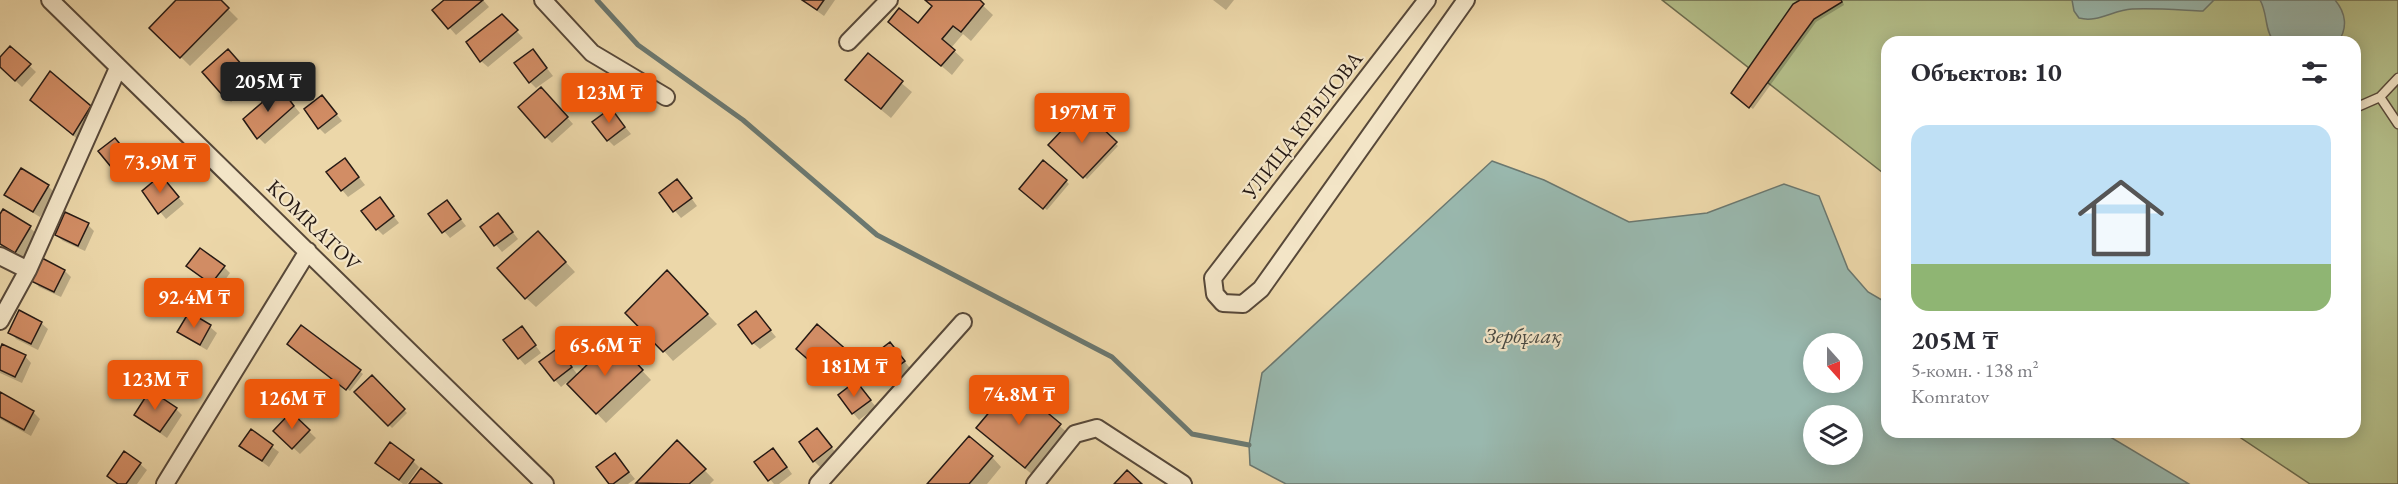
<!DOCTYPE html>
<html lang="ru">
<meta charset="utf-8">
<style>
:root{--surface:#fff;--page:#f7f7f7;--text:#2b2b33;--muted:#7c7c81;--line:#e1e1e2;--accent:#ea580c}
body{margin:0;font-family:"EB Garamond",serif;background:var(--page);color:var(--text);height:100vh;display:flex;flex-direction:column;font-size:22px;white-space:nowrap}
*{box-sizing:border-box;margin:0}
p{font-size:20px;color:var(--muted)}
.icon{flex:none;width:33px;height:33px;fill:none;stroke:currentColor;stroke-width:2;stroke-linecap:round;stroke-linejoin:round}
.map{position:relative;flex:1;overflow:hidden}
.side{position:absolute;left:1881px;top:36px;width:480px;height:402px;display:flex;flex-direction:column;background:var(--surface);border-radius:18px;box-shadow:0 3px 15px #0003}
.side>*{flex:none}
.needle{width:39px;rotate:159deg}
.buttons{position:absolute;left:1803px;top:333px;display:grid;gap:12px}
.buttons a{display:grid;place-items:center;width:60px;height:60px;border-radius:50%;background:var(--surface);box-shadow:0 3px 15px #0003;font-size:30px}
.price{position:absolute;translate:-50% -51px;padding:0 14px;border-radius:6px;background:var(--accent);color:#fff;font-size:20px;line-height:39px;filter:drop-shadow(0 2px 3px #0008)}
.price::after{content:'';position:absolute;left:50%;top:36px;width:18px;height:14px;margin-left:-9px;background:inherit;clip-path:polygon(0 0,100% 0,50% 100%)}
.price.active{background:#222;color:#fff}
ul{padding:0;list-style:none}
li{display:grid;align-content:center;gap:12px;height:318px;padding:0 30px}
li+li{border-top:2px solid var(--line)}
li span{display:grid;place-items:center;height:186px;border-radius:18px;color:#555}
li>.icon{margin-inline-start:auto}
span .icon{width:108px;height:108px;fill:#fffc;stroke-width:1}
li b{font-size:26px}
h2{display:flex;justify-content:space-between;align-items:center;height:72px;padding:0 30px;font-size:26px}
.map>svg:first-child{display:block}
.green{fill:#b4bf8a;stroke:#6c6c4f;stroke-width:1.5}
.water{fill:#99b8ae;stroke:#6b7870;stroke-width:1.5;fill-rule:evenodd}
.shadow{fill:#0003}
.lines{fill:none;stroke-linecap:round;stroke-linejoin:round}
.stream{stroke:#6b7870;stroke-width:5}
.building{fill:#d28d65;stroke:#251914;stroke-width:1.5}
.service-casing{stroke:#574839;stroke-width:11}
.minor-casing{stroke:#574839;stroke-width:20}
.service{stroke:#f3e5c7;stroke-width:8}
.minor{stroke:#f3e5c7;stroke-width:16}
.labels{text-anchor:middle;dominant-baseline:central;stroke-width:4.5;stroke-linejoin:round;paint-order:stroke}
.street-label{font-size:21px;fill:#251914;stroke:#f3e5c7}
.water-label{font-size:22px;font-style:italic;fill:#484942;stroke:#f3e5c7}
</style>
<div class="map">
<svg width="2398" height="484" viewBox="0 0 2398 484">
<rect width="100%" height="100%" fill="#ecd7a9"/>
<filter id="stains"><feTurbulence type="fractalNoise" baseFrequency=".00333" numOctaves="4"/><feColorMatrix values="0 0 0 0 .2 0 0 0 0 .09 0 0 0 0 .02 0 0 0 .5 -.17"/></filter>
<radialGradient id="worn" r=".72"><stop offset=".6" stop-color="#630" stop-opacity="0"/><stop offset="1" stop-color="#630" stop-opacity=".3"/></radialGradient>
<path class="green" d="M1662,0H2398V484H2310L2232,432H2355V42H1887V176Z"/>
<path class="water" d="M2072,0H2214L2203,11C2180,10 2156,8 2132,9C2113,10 2098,23 2079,18L2074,11Z
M2260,0H2335C2346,13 2348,28 2338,42H2274C2264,29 2268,14 2260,0Z
M1492,161L1544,180L1629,222L1707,213L1784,184L1819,196L1848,269L1868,292L1887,303V432H2102L2189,484H1286L1250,465L1249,445L1262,373ZM1814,344H1852V382H1814ZM1814,416H1852V454H1814Z"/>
<path class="shadow" d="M178,0H219L238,19L190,66L151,28Z
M447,0H483L489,7L456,35L434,10Z
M802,0H835L824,16Z
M926,0H977L993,15L971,41L963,34L951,48L964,60L952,75L890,22L918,25L934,7Z
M1213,0H1234L1226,10Z
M1802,0H1842L1844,5L1816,22L1753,109L1736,96Z
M502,16L523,38L488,67L481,61Z
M11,48L36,72L22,87L0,66V59Z
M868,55L912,92L891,118L857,90Z
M539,58L553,76L536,88L530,82Z
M251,76L256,81L231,102L226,97Z
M280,89L300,113L265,144L259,138Z
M547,95L573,124L552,143L546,137Z
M32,100L90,107L99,117L83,144Z
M328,104L342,121L325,134L319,128Z
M611,110L631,134L614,146L608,140Z
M1082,112L1118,146L1087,179L1050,145Z
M121,146L138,167L123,179L117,172Z
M351,167L365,185L348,197L328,173Z
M1066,181L1069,184L1047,210L1024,191Z
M167,184L184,204L166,219L144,192Z
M48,186L55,193L40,217L13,201L6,195Z
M684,188L697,206L681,218L661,194Z
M380,199L399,223L383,235L377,229Z
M453,209L466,226L450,238L430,215Z
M3,212L30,228L37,234L22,259L0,245V217Z
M505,222L518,239L502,252L482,228Z
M88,225L94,231L85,251L63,241L56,235Z
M548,243L575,272L536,307L526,298Z
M188,266L224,267L230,273L218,290Z
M65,271L71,277L61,297L39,287L33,280Z
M667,273L717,324L673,361L664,351Z
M756,313L776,337L760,349L753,343Z
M189,314L210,327L217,333L207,350L186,338L179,332Z
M41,323L48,329L38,350L16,339L10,332Z
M302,327L363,374L350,391L291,347Z
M528,335L541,353L525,365L519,358Z
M614,341L651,380L606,423L567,382L561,387L555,380L558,350L578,375Z
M890,344L910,368L894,381L874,356Z
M0,352L25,356L31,363L22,383L0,373Z
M848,353L855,359L835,382L804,356Z
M372,378L407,413L392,428L357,392Z
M1013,386L1070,435L1035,477L978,428Z
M862,390L876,407L859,420L853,413Z
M0,394L33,412L40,419L31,436L0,419Z
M176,409L182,415L167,438L135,415Z
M291,414L316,438L300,454L275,431Z
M251,431L279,452L269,467L241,446Z
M823,437L837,454L820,467L814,461Z
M677,442L714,480L710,484H639Z
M615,455L635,479L628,484H611Z
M779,456L792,474L779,484H774L756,462Z
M992,457L1001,467L987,484H929Z
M413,461L419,467L407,484H403L377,463Z
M140,464L147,470L137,484H118L109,476Z"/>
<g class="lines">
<path class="stream" d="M597,0L638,45L743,120L877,235L1112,357L1192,434L1249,445"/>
</g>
<path class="building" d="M176,0H221L229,8L180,58L149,28Z
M444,0H483L448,29L432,10Z
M802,0H824L817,10Z
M925,0H980L984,4L961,32L953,26L942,39L955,50L941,66L888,22L899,8L918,23L932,6Z
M1800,0H1841L1842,2L1814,19L1749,108L1731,93L1793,4Z
M502,14L518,30L480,62L466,42Z
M10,46L31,64L15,81L0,67V57Z
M228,49L250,74L224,97L202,72Z
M533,49L547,68L529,83L514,63Z
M868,53L903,81L881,109L845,80Z
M50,71L91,106L73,135L30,100Z
M280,87L294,106L257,139L243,119Z
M541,87L568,117L545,138L518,107Z
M322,95L337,114L318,129L304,109Z
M611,108L625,127L607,141L592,122Z
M1082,109L1117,142L1083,178L1048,145Z
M115,138L133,160L116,173L98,151Z
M345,158L359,177L341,191L326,172Z
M1043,160L1067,180L1043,209L1019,189Z
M21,168L49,185L33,212L4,195Z
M161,175L179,197L158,214L142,191Z
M677,179L692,198L673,212L659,193Z
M380,197L394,216L376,230L361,211Z
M447,200L461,219L442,233L428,214Z
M3,209L31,226L15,253L0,244V214Z
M65,212L89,223L78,246L55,235Z
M498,213L513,232L494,246L480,227Z
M538,231L566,262L525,299L497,268Z
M200,248L225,266L211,284L186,266Z
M42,258L65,270L54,292L31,281Z
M667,270L708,314L663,352L625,313Z
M19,310L42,322L31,344L8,333Z
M756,311L771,330L752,344L738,325Z
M189,312L211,325L200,345L177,332Z
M817,324L849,352L828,377L796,349Z
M301,325L361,370L346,390L287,344Z
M522,326L536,345L518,359L503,340Z
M614,339L643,370L596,414L567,384Z
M890,342L905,361L886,375L872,356Z
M2,344L26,355L15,377L0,370V349Z
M558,348L572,367L554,381L539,362Z
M372,375L405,409L388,426L354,392Z
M856,381L871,400L852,414L838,395Z
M1013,384L1061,424L1025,468L976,428Z
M150,390L177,408L160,432L134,415Z
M0,392L34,411L24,430L0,417Z
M291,412L310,430L292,449L273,431Z
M817,428L832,447L813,462L799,442Z
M251,429L273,445L262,461L239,446Z
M969,436L993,456L969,484H927Z
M677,440L706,469L689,484L636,483Z
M390,442L414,460L399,480L375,463Z
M773,448L787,467L768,481L754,462Z
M124,451L141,463L126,484H118L107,476Z
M615,453L629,472L613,484H609L596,467Z
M421,468L442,484H409Z
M1127,470L1142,484H1114Z"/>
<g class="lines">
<defs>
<path id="service" d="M2380,97L2398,124
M2355,108L2380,97L2398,78"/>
<path id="minor" d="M50,0L545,484
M543,0L592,53L666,97
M1427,0L1213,278L1215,294L1223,303L1243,304L1261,289L1466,0
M848,42L889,0
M0,256L28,270
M0,321L28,270L118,68
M165,484L308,251
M818,484L963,322
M1035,484L1075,434L1097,428L1183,484"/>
</defs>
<use href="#service" class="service-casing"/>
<use href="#minor" class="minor-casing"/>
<use href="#service" class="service"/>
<use href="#minor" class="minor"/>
</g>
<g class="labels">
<g class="street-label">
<text transform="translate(1302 125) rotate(-52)">УЛИЦА КРЫЛОВА</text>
<text transform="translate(314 225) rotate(44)">KOMRATOV</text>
</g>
<g class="water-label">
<text x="1523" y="335">Зербұлақ</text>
</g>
</g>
<rect width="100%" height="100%" filter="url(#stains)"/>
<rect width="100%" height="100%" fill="url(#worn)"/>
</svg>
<div class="buttons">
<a><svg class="needle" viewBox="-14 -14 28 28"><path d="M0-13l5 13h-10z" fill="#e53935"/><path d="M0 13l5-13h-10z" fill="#7c7c81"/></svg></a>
<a><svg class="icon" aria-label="layers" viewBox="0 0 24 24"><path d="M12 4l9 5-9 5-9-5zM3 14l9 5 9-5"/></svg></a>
</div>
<b class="price active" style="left:268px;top:113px">205M ₸</b>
<b class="price" style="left:609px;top:124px">123M ₸</b>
<b class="price" style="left:1082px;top:144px">197M ₸</b>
<b class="price" style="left:160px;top:194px">73.9M ₸</b>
<b class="price" style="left:194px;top:329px">92.4M ₸</b>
<b class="price" style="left:605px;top:377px">65.6M ₸</b>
<b class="price" style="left:854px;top:398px">181M ₸</b>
<b class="price" style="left:155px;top:411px">123M ₸</b>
<b class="price" style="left:1019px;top:426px">74.8M ₸</b>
<b class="price" style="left:292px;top:430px">126M ₸</b>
<section class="side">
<h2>Объектов: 10<svg class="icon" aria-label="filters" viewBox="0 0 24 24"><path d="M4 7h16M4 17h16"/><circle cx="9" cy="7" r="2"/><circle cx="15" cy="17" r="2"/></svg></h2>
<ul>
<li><span style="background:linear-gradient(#bfe0f5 75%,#8fb573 0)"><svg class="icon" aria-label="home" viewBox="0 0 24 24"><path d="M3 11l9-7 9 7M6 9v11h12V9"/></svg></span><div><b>205M ₸</b><p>5-комн. · 138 m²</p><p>Komratov</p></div></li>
</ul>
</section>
</div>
